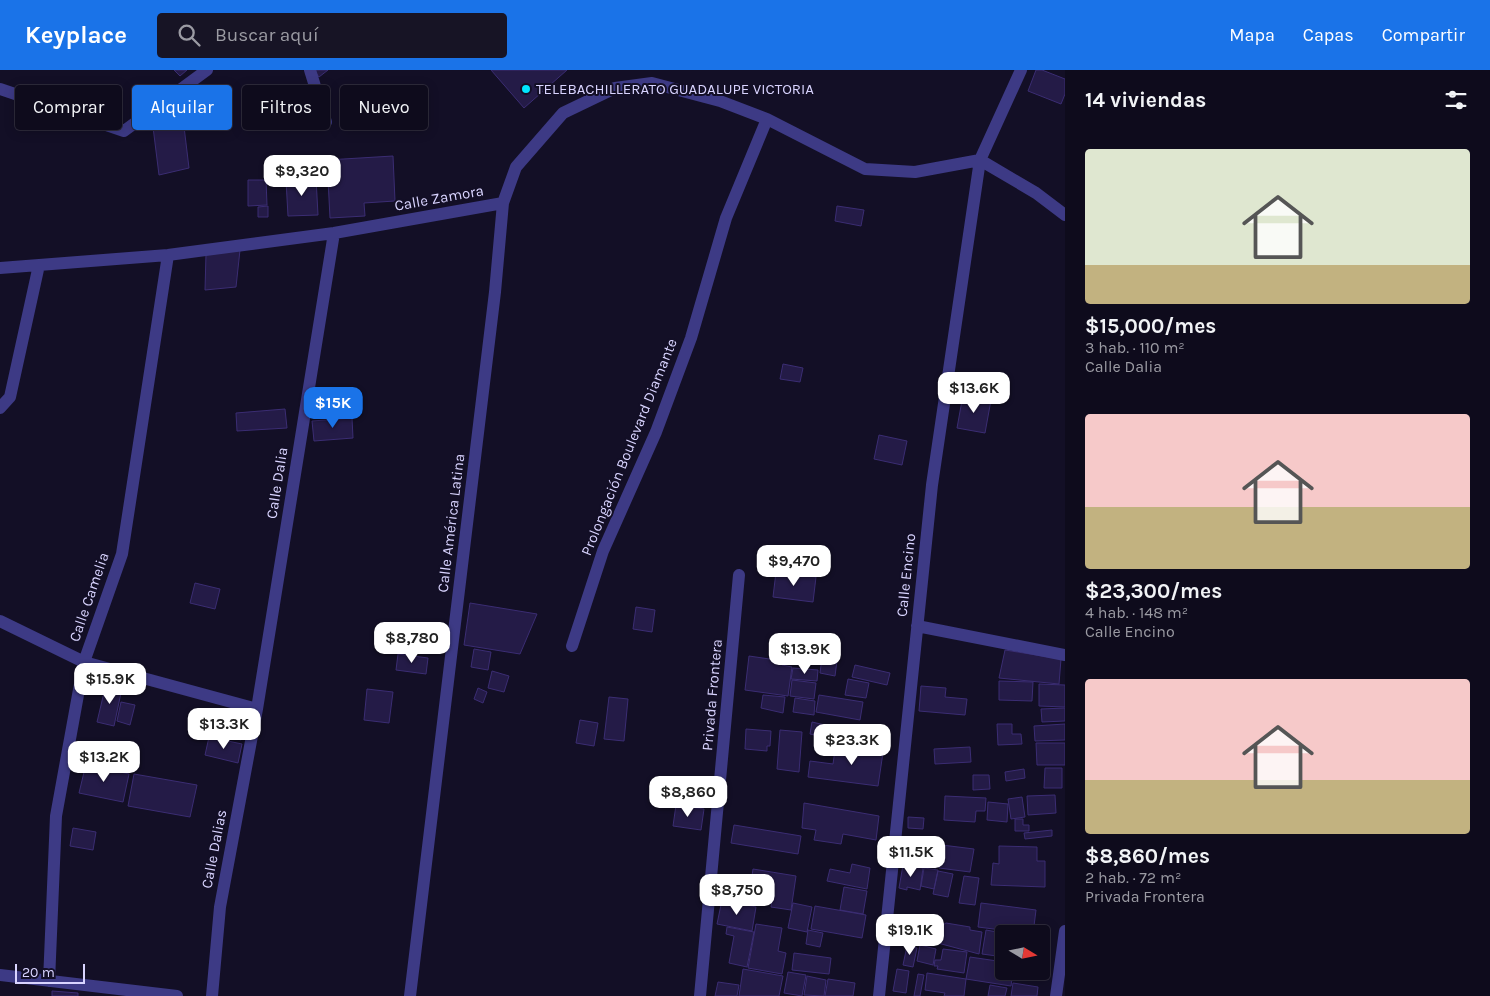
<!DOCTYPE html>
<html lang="es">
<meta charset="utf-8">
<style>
:root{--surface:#0e0b1c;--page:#171425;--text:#f1f3f6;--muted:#9b9ba3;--line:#2e2b3b;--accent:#1a73e8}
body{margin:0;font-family:Karla,sans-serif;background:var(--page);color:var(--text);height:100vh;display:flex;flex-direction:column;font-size:19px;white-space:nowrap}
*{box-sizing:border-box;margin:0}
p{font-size:16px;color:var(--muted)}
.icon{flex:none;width:28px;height:28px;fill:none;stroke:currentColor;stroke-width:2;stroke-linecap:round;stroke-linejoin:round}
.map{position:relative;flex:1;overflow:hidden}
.side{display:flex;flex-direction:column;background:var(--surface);width:425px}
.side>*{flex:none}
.top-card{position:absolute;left:15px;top:15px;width:475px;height:45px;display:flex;gap:10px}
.needle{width:32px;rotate:100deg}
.buttons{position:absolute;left:995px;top:855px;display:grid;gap:10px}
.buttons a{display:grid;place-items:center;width:55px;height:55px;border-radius:5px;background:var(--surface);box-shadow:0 2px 12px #0003,0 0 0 1px var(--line);font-size:25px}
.scale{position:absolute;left:15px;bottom:12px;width:70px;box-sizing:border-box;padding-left:5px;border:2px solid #d9d4ff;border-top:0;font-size:14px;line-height:18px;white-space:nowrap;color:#d9d4ff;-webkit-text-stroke:4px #130f26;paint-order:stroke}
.price{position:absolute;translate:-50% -42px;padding:0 11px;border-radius:10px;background:#fff;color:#222;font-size:16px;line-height:32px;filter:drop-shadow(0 1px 2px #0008)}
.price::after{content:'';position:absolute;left:50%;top:30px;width:15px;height:11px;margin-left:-8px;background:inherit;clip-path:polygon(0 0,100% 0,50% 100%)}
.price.on{background:var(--accent);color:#fff}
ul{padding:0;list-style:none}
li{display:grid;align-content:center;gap:10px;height:265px;padding:0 20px}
li span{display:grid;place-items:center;height:155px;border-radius:5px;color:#555}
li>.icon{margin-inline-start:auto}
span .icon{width:90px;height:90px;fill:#fffc;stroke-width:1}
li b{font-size:21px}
h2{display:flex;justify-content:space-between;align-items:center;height:60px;padding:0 20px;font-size:21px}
.chip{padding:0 18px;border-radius:5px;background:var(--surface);box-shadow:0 2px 12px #0003,0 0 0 1px var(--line);font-size:18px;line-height:45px}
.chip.on{background:var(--accent);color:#fff}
header{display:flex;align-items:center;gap:30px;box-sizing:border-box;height:70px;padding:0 25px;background:var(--accent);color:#fff}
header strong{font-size:24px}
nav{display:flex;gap:28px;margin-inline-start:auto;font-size:18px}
.search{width:350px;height:45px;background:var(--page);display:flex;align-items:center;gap:12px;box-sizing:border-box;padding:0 18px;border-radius:5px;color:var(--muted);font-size:19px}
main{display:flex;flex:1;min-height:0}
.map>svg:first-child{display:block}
.building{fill:#241b47;stroke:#3b2d73}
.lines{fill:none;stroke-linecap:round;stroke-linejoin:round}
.minor{stroke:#3d3a85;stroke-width:12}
.poi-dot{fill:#00e5ff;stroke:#130f26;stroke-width:2}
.labels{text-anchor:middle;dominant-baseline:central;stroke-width:4;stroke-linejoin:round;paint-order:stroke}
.poi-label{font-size:15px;fill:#d9d4ff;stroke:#130f26;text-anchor:start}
.street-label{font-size:15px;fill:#d9d4ff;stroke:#130f26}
</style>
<header>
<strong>Keyplace</strong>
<div class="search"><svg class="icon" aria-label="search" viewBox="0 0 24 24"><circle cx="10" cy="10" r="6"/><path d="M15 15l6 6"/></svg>Buscar aquí</div>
<nav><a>Mapa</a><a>Capas</a><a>Compartir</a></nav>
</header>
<main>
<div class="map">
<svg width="1065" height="926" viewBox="0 0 1065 926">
<rect width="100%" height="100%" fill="#130f26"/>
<path class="building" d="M174,0H187L180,6Z
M314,0H328L319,7Z
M491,0H567L524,38Z
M1036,0H1042L1065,9V24L1061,34L1028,21Z
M182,40L189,98L159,105L153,57Z
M393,86L395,131L364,133L365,146L330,148L327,90Z
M316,108L318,145L288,146L286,110Z
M248,110H266L267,135L248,136Z
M268,136V147H258V137Z
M837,136L864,140L861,156L835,151Z
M240,180L236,217L205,220L206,184Z
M783,294L803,298L800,312L780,309Z
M963,325L991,330L985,363L957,358Z
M285,339L287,358L237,361L236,343Z
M352,348L353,368L314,371L312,351Z
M879,365L907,371L902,395L874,389Z
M776,502L816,507L813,532L773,527Z
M195,513L220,519L215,539L190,533Z
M470,533L537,544L520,584L464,575Z
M636,537L655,540L652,562L633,559Z
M474,579L491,582L488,600L471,597Z
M823,580L838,583L835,606L820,603Z
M1005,580L1061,589L1059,614L999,608Z
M398,584L428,588L426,604L396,600Z
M749,586L783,591L782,595L792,597L788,626L745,620Z
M855,595L890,603L887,615L852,607Z
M793,598L818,600L817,611L791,609Z
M492,601L509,606L504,622L488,618Z
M848,609L869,613L866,628L845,625Z
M792,610L816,613L814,629L790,626Z
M999,611L1033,612L1032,631L999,630Z
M106,614L122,618L114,656L97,652Z
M1039,614L1065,615V637L1039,636Z
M921,616L946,618L945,627L967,629L965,645L919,641Z
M478,618L487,622L483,633L474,629Z
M367,619L393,622L389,653L364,650Z
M763,625L785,627L783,643L761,638Z
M819,625L863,632L860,650L816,642Z
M609,627L628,629L624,671L604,669Z
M795,628L815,631L814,645L793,642Z
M121,632L135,635L130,655L117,651Z
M1065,638V651L1042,652L1041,639Z
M215,645L245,652L241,670L210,662Z
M580,650L598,653L594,676L576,673Z
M812,652L825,655L823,667L810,664Z
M997,654H1012V664H1021L1022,674L998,675Z
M1065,654V670L1035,671L1034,656Z
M746,659L771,661L770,676H767V681L745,679Z
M780,660L802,662L799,702L777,699Z
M209,667L242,674L238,693L205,685Z
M856,672L884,676L878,716L808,707L810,691L833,694L835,680L854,683Z
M1036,673H1065V695H1037Z
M970,677L971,692L935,694L934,679Z
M86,694L129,704L123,732L79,723Z
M1045,698H1062V718H1044Z
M1024,699L1025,708L1006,711L1005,702Z
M134,704L197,715L190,747L128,736Z
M973,705H989L990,719L973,720Z
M689,713L707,715L705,733L687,731Z
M1055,725L1056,743L1028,745L1027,726Z
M945,726L986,728L985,741H976L975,752L944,750Z
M1022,727L1025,747L1011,749L1008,729Z
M988,732L1008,734L1007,752L987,750Z
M804,733L879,746L876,770L843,764L841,774L814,770L816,760L802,758Z
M676,735L704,739L701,760L673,756Z
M908,747L924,748L923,759L908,758Z
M1015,749H1023V755H1029V761H1015Z
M734,755L801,766L798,784L731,773Z
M73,758L96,762L93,780L70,776Z
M1052,760V766L1025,769L1024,763Z
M911,770L940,776L936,798L907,793Z
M942,775L974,779L970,802L939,798Z
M999,776L1037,777V791H1045V817L991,815L993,793L999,794Z
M852,794L870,798L867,819L827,811L830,799L850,803Z
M903,795L923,798L920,820L907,817V820L899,818Z
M924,798L938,800L934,819L921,816Z
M753,799L796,806L791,840L771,837L773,824L750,820Z
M938,801L953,804L948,827L933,824Z
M964,806L979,808L975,835L959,833Z
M844,817L867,821L863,844L840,840Z
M722,830L756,837L752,861L717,854Z
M793,833L812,837L807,862L788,858Z
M981,833L1036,840L1033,864L978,857Z
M815,836L866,845L862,868L811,859Z
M895,847L933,852L931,871L913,869L909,873L892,871Z
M946,853L970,857V860L982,862L979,884L934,872L936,859Z
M756,854L782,858L778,881L786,883L782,904L748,898Z
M727,857L754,862L747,897L729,893L734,866L726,864Z
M808,860L823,863L820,877L806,874Z
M986,860L1008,864H1004V887L982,884Z
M920,875L936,879L933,895L917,891Z
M907,876L917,878L913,897L903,895Z
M943,879L967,882L964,903L937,899L938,896H934L935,890H941Z
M794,883L831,888L829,904L792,900Z
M970,887L1004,892V901H1013L1011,916L966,909Z
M743,899L783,906L779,926H739Z
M897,899L909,901L906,923L893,921Z
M788,902L806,905L802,926L784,923Z
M927,903L966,909L964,926H944L945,923L925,920Z
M918,904L924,905L920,926H914Z
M807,906L826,910L824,926L804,925Z
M828,909L855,913L853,926H825Z
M718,912L739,915L737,926H715Z
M1013,913L1038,917L1037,926H1011Z
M990,915L1007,918L1005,926H988Z
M52,921L78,923V926H52Z"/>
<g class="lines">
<path class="minor" d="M310,0L326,52
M0,19L124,61L207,0
M0,198L168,185L334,163L503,133
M0,338L10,327L39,195
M0,551L84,592L257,639
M917,556L1065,585
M572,576L603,481L656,362L691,268L726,148L767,49
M0,905L177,926
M49,911L56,746L84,592L122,484L168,185
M212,926L220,837L257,639L334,163
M410,926L495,222L503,133L516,97L563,43L615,18L652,13L720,31L767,49L865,99L915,102L980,90L1036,123L1065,145
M700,926L739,505
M879,926L932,415L980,90L1021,0
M1056,926L1065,861"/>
</g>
<circle class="poi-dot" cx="526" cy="19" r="5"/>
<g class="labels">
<g class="poi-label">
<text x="536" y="19">TELEBACHILLERATO GUADALUPE VICTORIA</text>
</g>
<g class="street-label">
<text transform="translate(439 128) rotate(-10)">Calle Zamora</text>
<text transform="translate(629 377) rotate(-68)">Prolongación Boulevard Diamante</text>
<text transform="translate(277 413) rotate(-81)">Calle Dalia</text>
<text transform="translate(451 453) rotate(-83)">Calle América Latina</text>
<text transform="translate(906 505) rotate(-84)">Calle Encino</text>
<text transform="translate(89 527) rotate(-71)">Calle Camelia</text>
<text transform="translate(712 625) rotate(-85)">Privada Frontera</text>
<text transform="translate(214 779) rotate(-79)">Calle Dalias</text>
</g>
</g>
</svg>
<div class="buttons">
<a><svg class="needle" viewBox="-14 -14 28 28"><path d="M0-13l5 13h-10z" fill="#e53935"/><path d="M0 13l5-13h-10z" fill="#9b9ba3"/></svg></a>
</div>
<div class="scale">20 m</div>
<b class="price" style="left:302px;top:127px">$9,320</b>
<b class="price" style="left:974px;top:344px">$13.6K</b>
<b class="price on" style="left:333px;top:359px">$15K</b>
<b class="price" style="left:794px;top:517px">$9,470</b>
<b class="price" style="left:412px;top:594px">$8,780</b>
<b class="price" style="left:805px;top:605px">$13.9K</b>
<b class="price" style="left:110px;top:635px">$15.9K</b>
<b class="price" style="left:224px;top:680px">$13.3K</b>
<b class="price" style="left:852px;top:696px">$23.3K</b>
<b class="price" style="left:104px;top:713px">$13.2K</b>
<b class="price" style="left:688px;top:748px">$8,860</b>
<b class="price" style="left:911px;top:808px">$11.5K</b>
<b class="price" style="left:737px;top:846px">$8,750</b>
<b class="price" style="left:910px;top:886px">$19.1K</b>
<div class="top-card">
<a class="chip">Comprar</a>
<a class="chip on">Alquilar</a>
<a class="chip">Filtros</a>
<a class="chip">Nuevo</a>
</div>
</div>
<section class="side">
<h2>14 viviendas<svg class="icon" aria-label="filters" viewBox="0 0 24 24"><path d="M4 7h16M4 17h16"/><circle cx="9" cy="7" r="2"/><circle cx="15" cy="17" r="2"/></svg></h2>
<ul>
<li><span style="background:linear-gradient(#dfe7d0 75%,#c2b280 0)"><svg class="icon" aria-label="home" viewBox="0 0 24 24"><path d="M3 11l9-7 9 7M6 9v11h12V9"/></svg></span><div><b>$15,000/mes</b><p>3 hab. · 110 m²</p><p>Calle Dalia</p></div></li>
<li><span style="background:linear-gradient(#f6c9c9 60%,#c2b280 0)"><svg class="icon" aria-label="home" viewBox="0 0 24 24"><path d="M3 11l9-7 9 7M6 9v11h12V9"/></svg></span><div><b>$23,300/mes</b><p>4 hab. · 148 m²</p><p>Calle Encino</p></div></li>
<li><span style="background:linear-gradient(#f6c9c9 65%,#c2b280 0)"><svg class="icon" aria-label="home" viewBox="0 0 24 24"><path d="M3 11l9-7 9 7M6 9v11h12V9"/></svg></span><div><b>$8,860/mes</b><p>2 hab. · 72 m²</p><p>Privada Frontera</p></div></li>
</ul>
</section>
</main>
